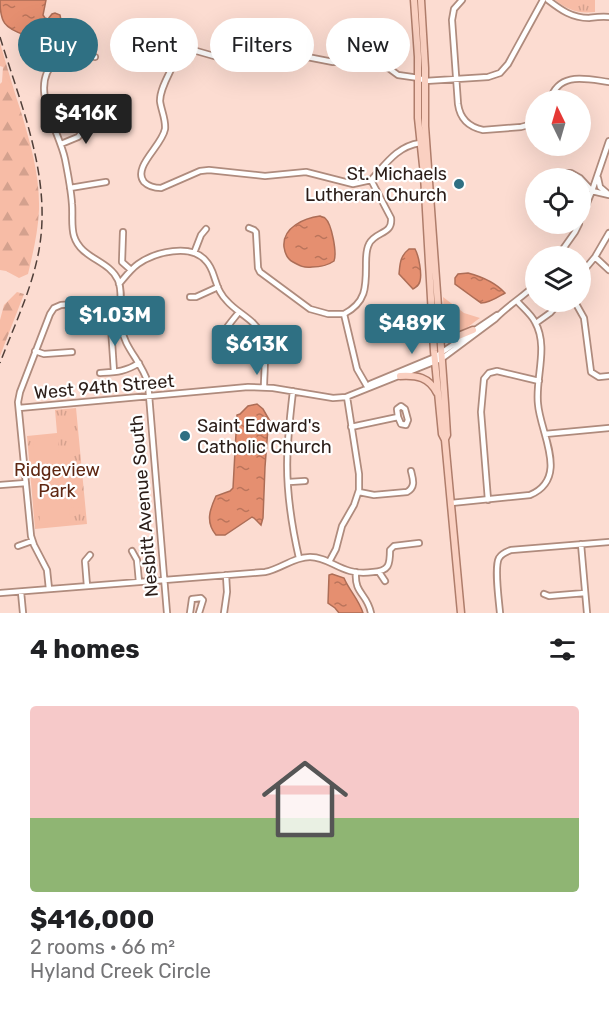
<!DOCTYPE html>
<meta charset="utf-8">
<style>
:root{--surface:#fff;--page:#f2f2f2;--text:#202124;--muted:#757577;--accent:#2f7083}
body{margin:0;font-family:Rubik,sans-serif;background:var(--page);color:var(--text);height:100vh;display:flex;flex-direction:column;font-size:22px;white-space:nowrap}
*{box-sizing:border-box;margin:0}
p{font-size:20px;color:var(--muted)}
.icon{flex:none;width:33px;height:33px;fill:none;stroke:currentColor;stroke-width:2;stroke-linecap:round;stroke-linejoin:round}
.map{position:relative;height:613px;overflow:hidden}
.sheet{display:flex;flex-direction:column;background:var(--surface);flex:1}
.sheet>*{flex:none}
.banner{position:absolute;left:18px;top:18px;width:573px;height:54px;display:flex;gap:12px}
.needle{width:39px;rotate:355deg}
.fabs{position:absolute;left:525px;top:90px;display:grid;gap:12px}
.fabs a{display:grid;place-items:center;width:66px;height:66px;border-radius:50%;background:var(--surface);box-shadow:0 6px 24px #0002;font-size:30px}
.price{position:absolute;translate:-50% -51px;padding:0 14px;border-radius:6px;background:var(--accent);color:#fff;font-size:20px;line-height:39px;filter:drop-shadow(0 2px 3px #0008)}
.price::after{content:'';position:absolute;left:50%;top:36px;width:18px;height:14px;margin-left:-9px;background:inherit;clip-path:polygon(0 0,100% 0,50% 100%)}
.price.on{background:#222;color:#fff}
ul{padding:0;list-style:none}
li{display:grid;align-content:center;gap:12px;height:318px;padding:0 30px}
li span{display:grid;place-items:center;height:186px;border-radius:6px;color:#555}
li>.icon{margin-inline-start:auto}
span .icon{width:108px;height:108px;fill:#fffc;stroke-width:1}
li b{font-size:26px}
h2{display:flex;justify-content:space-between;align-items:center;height:72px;padding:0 30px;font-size:26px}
.pill{padding:0 21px;border-radius:27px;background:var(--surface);box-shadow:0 6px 24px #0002;font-size:21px;line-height:54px}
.pill.on{background:var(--accent);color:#fff}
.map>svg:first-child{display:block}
.grass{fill:url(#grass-tufts)}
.forest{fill:url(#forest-firs)}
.pitch{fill:#f7bca6}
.water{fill:url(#water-ripples);stroke:#ad6d56;stroke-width:1.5}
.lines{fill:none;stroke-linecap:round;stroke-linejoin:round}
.minor-casing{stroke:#af8b7d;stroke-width:8}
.major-casing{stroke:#af7d6b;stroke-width:9}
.minor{stroke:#fff;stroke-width:4.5}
.major{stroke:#fad0c1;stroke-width:6}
.rail{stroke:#503f39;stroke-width:1.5;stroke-dasharray:9 4.5;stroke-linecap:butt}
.poi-dot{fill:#2f7083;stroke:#fff;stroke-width:2}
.labels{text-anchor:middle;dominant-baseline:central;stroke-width:4.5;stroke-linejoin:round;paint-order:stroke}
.poi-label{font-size:18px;fill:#2b1d18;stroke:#fff;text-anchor:end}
.street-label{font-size:18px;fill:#2b1d18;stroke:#fff}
.park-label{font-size:18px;fill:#5f2813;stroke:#fff}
</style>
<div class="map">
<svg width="609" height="613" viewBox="0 0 609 613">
<defs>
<pattern id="grass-tufts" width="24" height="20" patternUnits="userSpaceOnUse" patternTransform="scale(1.5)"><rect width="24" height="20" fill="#f7bca6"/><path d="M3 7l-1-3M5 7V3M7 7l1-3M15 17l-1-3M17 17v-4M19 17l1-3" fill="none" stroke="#d4a18e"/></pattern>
<pattern id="forest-firs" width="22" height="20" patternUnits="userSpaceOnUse" patternTransform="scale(1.5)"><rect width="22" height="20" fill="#f7bca6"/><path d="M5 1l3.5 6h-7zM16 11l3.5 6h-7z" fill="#d4a18e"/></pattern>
<pattern id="water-ripples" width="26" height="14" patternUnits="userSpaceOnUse" patternTransform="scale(1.5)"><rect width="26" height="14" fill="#e58f70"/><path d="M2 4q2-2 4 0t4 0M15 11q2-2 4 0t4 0" fill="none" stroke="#ba745b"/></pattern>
</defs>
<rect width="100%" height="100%" fill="#fcdcd1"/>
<path class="grass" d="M555,0H595V12C578,14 568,10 555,0Z
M76,408L87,524L35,529L27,436L57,433L55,410Z"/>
<path class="forest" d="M0,43C7,67 14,91 22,115C31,146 40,176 39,210C38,232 33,253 28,274L19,278L6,271L0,270V84L2,82L3,67L0,66Z
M17,292L24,294L0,356V320L4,305Z
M443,297L464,313L480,318C471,324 460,336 449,331L444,319Z"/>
<path class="pitch" d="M58,436L59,452L57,458L50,464L35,466L33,441L34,439Z
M80,483L81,485L83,507L69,508L71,522L43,524L40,522L38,496L52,495L57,497L55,485Z"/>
<path class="water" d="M0,0H46L43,15L45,18L48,19L52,14L55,13L60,15L61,20L58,33L47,32L45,24L42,22L38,23L25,35C4,28 0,22 0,0Z
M320,216C322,217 324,217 325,218C332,224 337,253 334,261C327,266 320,267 312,267C304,268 300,266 293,262C287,259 285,254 284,247C282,227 305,218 320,216Z
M409,249H415C419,256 422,274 420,281C419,286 417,286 413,289L399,274C400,264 400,256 409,249Z
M468,273C483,277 495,282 505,293C498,297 490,303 481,303L455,284V278L458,274Z
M257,404L263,409L270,421L268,428L265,467L263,518L261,525L254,518L252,517L225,535H216C205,522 210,509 216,496L230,491L233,488L237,415L240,414L248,406Z
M332,574L344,578C349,590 359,600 363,613H339L335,608L328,603L329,575Z"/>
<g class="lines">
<defs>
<path id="minor" d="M462,0L454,9L452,20L458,104C460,119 469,127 483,130L521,127L536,123
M548,0C561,10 572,18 589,18C596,17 602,16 609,17
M95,57C82,53 68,51 56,61C27,85 59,130 65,159C68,174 71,189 72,204C73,215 71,226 74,236C81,259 109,260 118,280C124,294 118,311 121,326C124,348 142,362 148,383L167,613
M40,58L50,67
M550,100C559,71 586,79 609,82
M420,143C397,146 385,165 371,180L353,184L306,172L265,176L209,170L200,171L161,188C155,188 149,187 144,182C132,167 162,146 165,129C166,119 161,110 160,101C160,88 170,73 175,61L183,53L193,50L221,58L239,60L292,54L333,62L369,60L383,64L398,75L419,78L425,81L488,77L500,73L508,64L543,0
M61,144L78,137L93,120
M548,178L560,173H571L580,178L592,191L609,195
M598,178L600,187L607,193
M70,188L106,182
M580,220L592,191L609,141
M249,228L254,230L256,232L258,268L260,272L310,309L328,314H344
M123,232L122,262L131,270
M194,253L201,235L206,229
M558,256L575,232L579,224
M595,257L609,270
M580,275L595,257L609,233
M119,284C125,277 131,269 138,264C155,252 191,243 206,261C212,267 213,274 216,282C218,289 222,296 227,301C238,314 257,320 262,337C267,351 264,372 264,387
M190,297H196L218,287
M575,302L584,318L591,372L599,377L609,376
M536,323L550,313L560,302
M96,326C105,325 112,327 121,326
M111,327L114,372
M264,347L289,348L295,354
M35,351L44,354L72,352
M225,357C225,356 219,349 219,348C216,338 233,320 239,312
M100,373C116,372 125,372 139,363
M368,388L357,369L344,314C367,302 366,286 366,263C366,256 366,250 369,244C375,231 393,235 391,218L371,180
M368,388L370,384L435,357L497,315
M293,391C291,408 289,425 288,443C285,479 291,523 299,558
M401,406L405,409L408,420L406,425L401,424L398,417L397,409Z
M19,408L248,387L273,388L333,398L346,397L436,361L444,357L495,319C507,306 523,297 536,284
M351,427L398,417
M545,434L609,428
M289,482L305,481
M0,485L26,483
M359,492L374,495L407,492C416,487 413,479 411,471
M488,500L481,412L484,379L489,373L497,371L539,381
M451,503L530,495C570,478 540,433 538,404C535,378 549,347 535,322C531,314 523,308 517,301
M581,544L587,613
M18,546L32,541
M132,551L137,560L139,582
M329,562L336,549L342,526L354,505L359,490V474L347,397
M356,572C354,594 367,593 371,613
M379,572L385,581
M87,586L85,561L90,555
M49,589L47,570L34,545L31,536L18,402L20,392L50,314L54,308L61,305L120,301
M21,592L23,613
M0,593L265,572C281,569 293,557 310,557C325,557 335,567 350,571C357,573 365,573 373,572C389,571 390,565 390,550L394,546L419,543
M544,594L549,596L585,593
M190,613L192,599L201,598L203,600L199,613
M224,613L227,592L226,575
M500,613C499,601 494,567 499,558C502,553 506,552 511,550L609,542"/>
<path id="major" d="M414,0L418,57V118L424,175L434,351L442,434L445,440L461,613
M421,0L425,68V126L445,403L447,435L445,439
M439,329L444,335L456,337L473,330
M400,376C417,375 429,377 437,393"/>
</defs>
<use href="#minor" class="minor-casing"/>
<use href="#major" class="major-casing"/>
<use href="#minor" class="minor"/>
<use href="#major" class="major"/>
<path class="rail" d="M0,37C21,106 52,177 39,250C32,289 14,326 0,363"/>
</g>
<g class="poi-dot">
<circle cx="459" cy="184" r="6"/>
<circle cx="185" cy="436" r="6"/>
</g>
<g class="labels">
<g class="poi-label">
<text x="447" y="174">St. Michaels<tspan x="447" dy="21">Lutheran Church</tspan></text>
<text x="197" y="426" text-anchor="start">Saint Edward's<tspan x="197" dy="21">Catholic Church</tspan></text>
</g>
<g class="street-label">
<text transform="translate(104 387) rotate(-5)">West 94th Street</text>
<text transform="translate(144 506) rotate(-95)">Nesbitt Avenue South</text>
</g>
<g class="park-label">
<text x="57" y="470">Ridgeview<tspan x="57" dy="21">Park</tspan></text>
</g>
</g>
</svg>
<div class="fabs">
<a><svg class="needle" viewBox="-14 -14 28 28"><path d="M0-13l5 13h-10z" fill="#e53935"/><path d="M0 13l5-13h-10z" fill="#757577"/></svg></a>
<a><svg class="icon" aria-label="locate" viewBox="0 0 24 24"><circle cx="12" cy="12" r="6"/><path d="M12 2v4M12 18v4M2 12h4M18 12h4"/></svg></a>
<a><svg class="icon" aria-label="layers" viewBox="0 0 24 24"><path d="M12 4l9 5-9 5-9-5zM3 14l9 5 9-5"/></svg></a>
</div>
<b class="price on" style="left:86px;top:145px">$416K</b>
<b class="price" style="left:115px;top:347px">$1.03M</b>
<b class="price" style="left:412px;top:355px">$489K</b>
<b class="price" style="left:257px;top:376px">$613K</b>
<div class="banner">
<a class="pill on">Buy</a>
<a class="pill">Rent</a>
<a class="pill">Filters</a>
<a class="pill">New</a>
</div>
</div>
<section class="sheet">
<h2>4 homes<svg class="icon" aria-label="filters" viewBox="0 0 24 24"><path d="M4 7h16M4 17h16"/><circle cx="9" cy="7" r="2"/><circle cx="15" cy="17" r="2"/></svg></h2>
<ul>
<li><span style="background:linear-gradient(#f6c9c9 60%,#8fb573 0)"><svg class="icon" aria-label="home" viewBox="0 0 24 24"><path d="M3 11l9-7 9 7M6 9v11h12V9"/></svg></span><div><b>$416,000</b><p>2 rooms · 66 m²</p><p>Hyland Creek Circle</p></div></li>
</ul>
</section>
